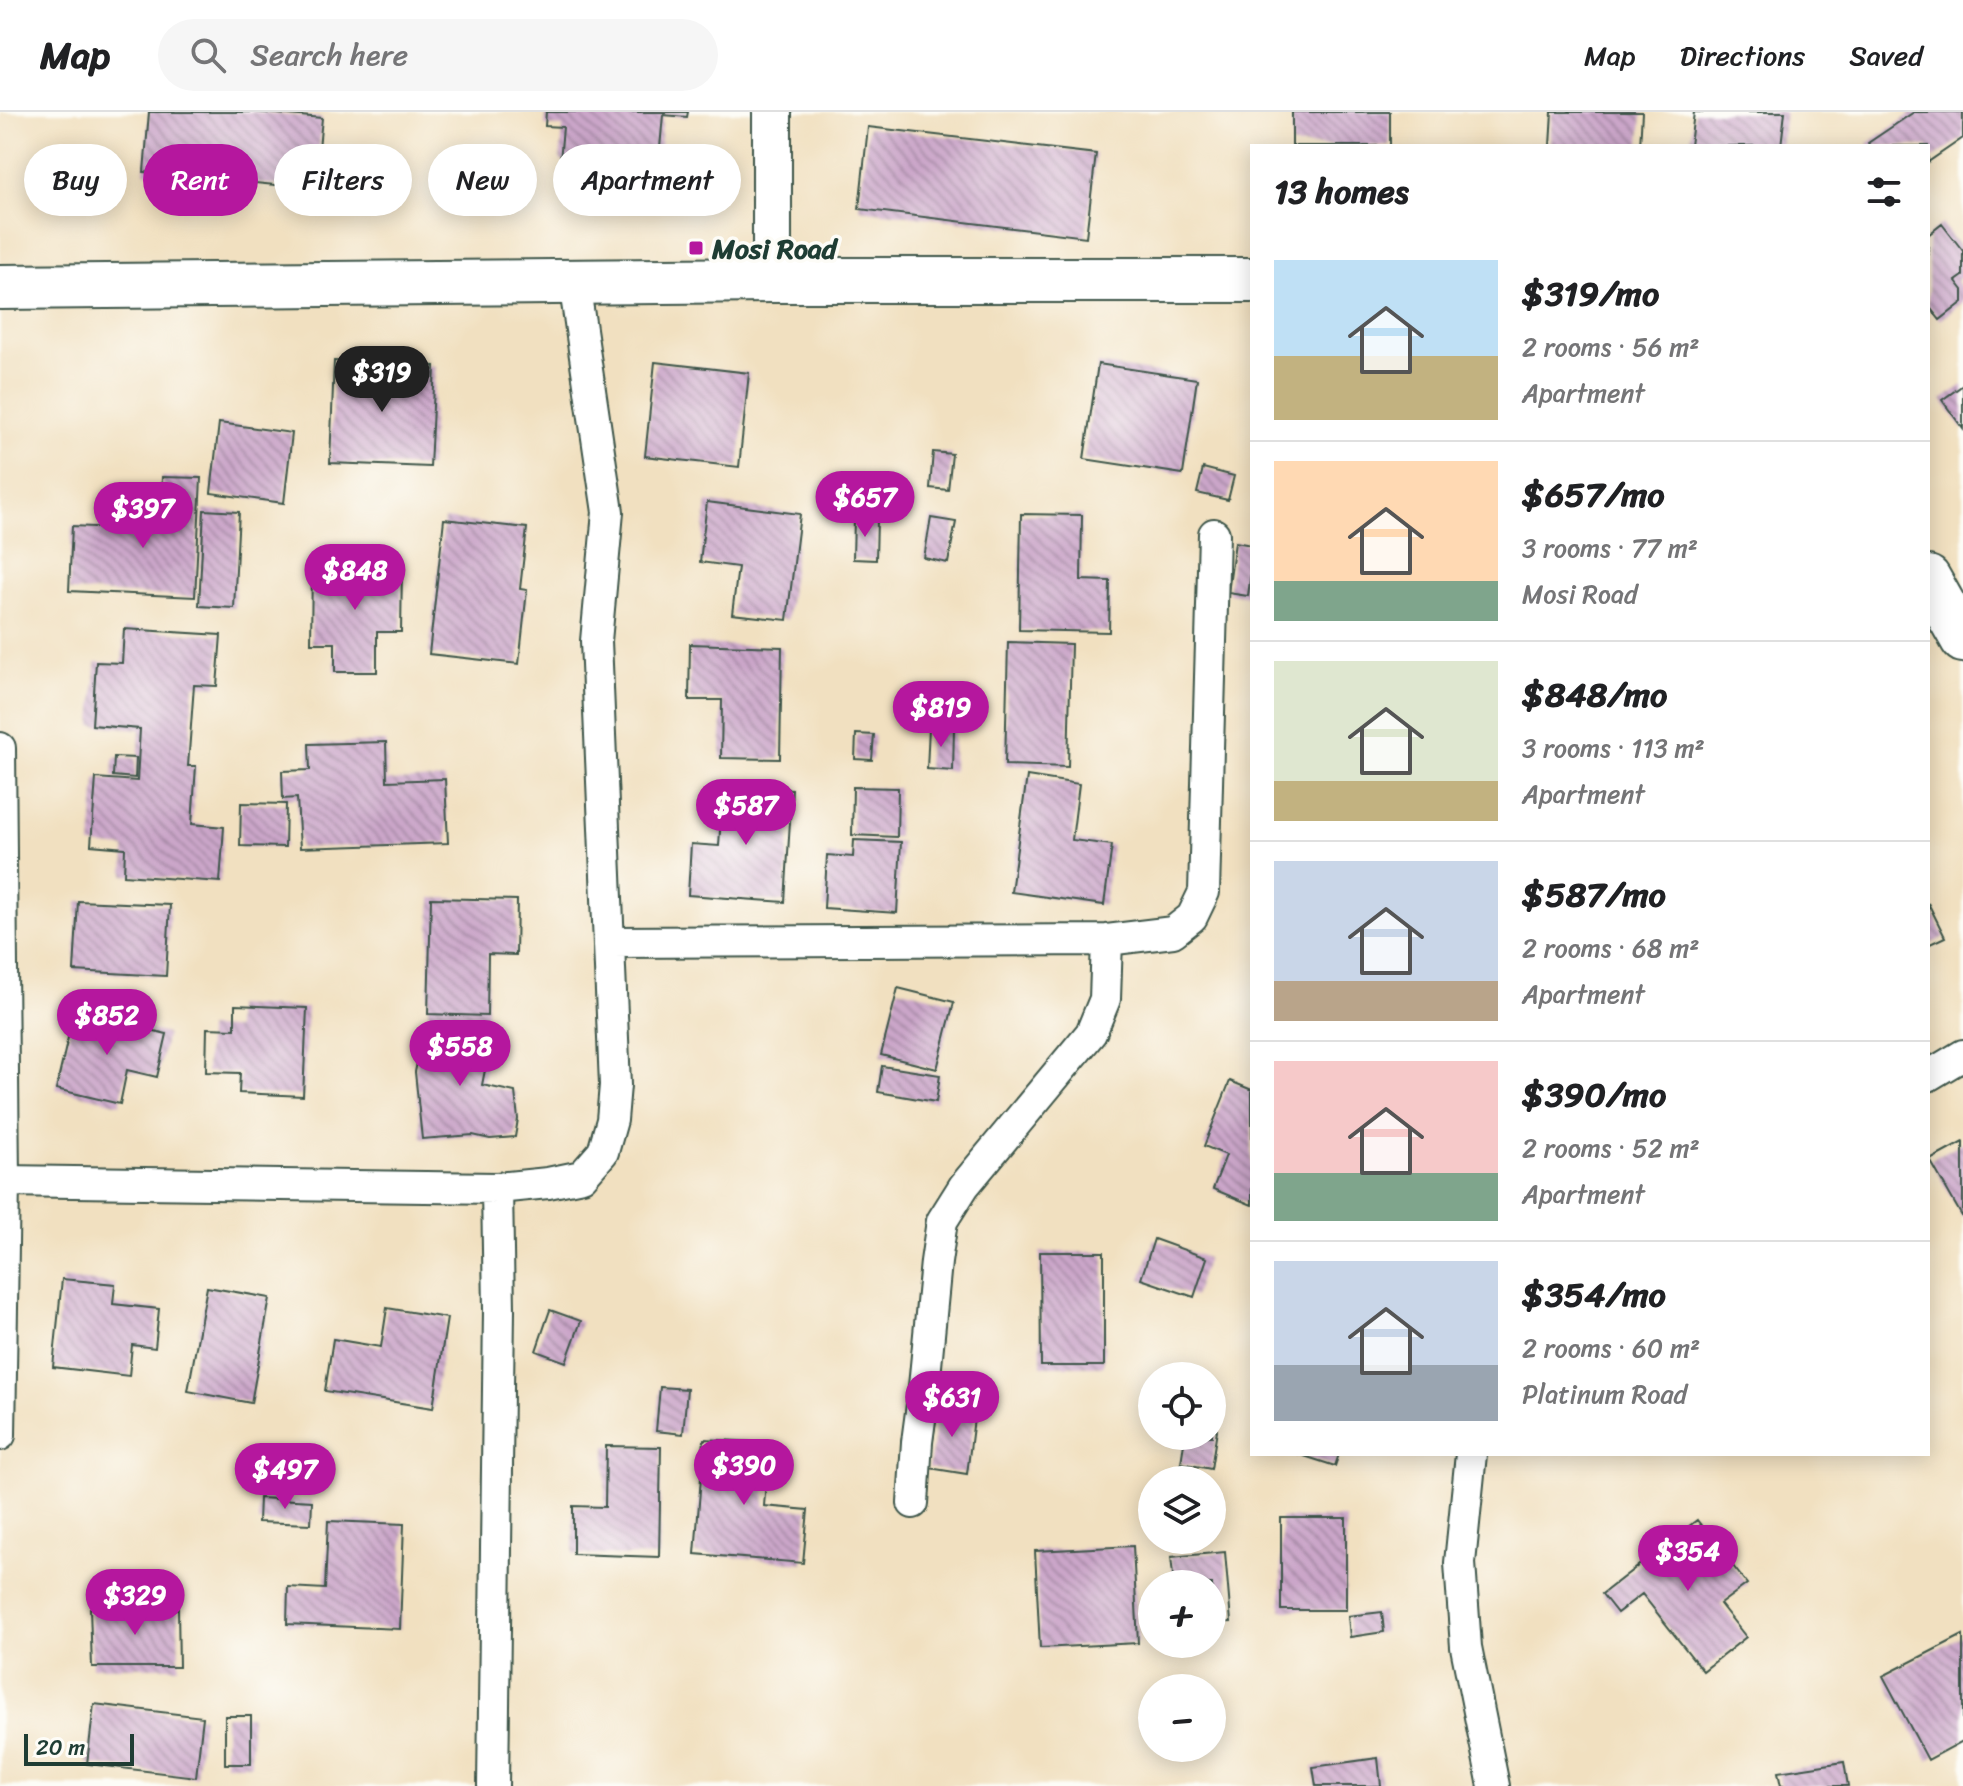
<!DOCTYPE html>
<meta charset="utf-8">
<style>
:root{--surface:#fff;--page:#f6f6f6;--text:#202124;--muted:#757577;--line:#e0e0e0;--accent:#b5179e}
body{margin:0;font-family:Sriracha,sans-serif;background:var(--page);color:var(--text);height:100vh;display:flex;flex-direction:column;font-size:30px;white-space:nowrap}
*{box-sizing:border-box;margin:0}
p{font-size:26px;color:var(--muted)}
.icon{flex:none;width:44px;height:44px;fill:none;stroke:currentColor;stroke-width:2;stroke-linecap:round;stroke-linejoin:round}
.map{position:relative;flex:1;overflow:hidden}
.details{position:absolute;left:1250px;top:32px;width:680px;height:1312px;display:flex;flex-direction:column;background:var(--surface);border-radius:0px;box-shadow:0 4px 20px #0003}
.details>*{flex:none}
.banner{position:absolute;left:24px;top:32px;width:760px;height:72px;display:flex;gap:16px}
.tools{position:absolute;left:1138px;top:1250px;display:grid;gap:16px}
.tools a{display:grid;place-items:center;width:88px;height:88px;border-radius:50%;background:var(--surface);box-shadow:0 4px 20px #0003;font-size:40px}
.scale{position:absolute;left:24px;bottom:20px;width:110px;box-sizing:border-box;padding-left:8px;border:4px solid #1f3d34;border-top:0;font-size:22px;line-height:28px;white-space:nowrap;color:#1f3d34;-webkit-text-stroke:6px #fdfcf7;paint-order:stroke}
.price{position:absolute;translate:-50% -68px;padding:0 18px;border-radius:28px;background:var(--accent);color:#fff;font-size:26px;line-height:52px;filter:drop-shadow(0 2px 4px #0008)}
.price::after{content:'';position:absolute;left:50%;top:48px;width:24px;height:18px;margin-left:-12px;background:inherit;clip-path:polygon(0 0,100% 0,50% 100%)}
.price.current{background:#222;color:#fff}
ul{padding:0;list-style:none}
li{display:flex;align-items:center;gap:24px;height:200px;padding:0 24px}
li+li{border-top:2px solid var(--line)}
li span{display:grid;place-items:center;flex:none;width:224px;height:160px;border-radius:0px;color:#555}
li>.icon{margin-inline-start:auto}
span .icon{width:96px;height:96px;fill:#fffc;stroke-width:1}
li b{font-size:34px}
h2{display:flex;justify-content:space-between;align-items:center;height:96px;padding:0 24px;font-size:34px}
.tag{padding:0 28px;border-radius:36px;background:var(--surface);box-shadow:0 4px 20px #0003;font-size:28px;line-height:72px}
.tag.current{background:var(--accent);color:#fff}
header{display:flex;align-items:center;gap:48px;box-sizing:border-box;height:112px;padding:0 40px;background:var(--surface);border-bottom:2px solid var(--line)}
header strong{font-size:38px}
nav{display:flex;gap:44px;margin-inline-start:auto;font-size:28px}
.search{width:560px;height:72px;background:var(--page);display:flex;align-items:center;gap:20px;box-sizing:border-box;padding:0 28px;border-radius:44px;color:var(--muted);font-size:30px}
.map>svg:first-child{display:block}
.building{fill:url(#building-back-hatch)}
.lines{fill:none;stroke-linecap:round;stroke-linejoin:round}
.minor-casing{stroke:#3e5549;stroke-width:34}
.tertiary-casing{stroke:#3e5549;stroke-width:42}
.secondary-casing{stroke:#3e5549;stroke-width:48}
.minor{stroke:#fff;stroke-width:30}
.tertiary{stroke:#fff;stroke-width:38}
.secondary{stroke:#fff;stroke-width:44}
.poi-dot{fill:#b5179e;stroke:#fdfcf7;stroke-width:3}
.labels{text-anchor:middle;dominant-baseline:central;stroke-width:7;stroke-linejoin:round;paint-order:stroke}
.poi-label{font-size:28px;font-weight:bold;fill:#1f3d34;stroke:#fdfcf7;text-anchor:start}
</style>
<header>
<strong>Map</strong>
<div class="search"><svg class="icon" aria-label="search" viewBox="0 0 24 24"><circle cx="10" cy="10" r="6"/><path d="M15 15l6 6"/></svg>Search here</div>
<nav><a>Map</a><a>Directions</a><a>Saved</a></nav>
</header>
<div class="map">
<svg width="1963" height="1674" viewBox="0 0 1963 1674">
<defs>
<pattern id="building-back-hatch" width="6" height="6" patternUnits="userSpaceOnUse" patternTransform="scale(2)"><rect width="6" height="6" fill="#cba6c9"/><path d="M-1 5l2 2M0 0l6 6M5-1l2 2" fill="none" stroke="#a488a4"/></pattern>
</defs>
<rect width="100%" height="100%" fill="#fdfcf7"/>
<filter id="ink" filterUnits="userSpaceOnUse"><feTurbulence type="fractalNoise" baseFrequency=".0125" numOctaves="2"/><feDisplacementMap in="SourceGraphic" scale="16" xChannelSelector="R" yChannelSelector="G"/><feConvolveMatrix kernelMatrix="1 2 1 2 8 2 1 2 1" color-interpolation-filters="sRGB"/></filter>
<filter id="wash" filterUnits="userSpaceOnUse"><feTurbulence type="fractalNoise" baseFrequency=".006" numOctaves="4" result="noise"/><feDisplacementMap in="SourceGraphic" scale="32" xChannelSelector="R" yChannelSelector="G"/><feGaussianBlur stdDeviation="1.8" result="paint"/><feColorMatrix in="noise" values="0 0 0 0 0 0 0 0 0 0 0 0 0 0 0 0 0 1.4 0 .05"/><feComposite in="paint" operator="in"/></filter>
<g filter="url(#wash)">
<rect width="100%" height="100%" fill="#f1e0c0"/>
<g id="blocks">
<path class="building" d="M149,0H255L322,6L315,77L144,60Z
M546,0H688L687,5L663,3L658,58L560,49L563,15L545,14Z
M1292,0H1390V34H1292Z
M1552,0H1642L1640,34H1550Z
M1694,0H1785L1781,34H1690Z
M1914,0H1963V26L1928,50V34H1870L1868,31Z
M868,15L1096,42L1086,125L859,97Z
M1942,112L1963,139V164L1956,169L1963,178V190L1940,208L1928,193V123Z
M334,249L435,254L430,355L330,351Z
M655,250L749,261L739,355L645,344Z
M1098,252L1197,267L1183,362L1084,347Z
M1963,273V317L1942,288Z
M219,311L292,321L284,391L211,381Z
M933,340L952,342L948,378L930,376Z
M1203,356L1234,364L1228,388L1197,381Z
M162,365L201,366L195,485L69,479L72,414L160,418Z
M707,390L800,402L787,508L732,502L738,455L700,450Z
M204,398L239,400L234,496L199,494Z
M1021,402L1082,403L1081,468L1110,469L1109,520L1019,518Z
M854,406L877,407L876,448L853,447Z
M931,406L956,410L948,451L924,446Z
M444,407L527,416L520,477L527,478L519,552L429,542Z
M1235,430L1252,433V453L1248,484L1228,481Z
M312,455L402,456L401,520H377V560H335V531H311Z
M124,517L221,523L217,574L194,573L188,654H196L192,712L224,715L220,770L124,763L125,736L91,733L96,666L137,669L140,617L92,613L96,550L122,551Z
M1008,530L1071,532L1068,655L1005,653Z
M690,532L782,535L780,647L721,646L722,588H689Z
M929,615L954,616L953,659L927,657Z
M856,622L874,623L872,648L855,647Z
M386,630L387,669L445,667L448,731L300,736L297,686L283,687L282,659L310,658L309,632Z
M114,645L136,646L135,666L113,664Z
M1027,664L1079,672L1072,728L1112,733L1104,793L1011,780Z
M723,673L792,677L785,790L688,783L691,732L719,734Z
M853,675L898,676L897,725L852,723Z
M241,691L286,692L285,735L240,734Z
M854,728L901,730L897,801L824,796L827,743L853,745Z
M431,786L517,788L516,843L488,842L487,904L428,902Z
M78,789L170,793L166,864L74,859Z
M1928,791L1945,825L1928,833Z
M898,876L954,890L937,957L881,943Z
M235,893L307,896L303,984L239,981L240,961L206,960L207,916L235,917Z
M74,900L167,922L157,965L127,958L120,992L56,977Z
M455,914L486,920L488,943L482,973L515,980L518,1007L515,1025L490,1027L473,1023L422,1027L415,960L424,917Z
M882,954L940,963L936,990L878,980Z
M1230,969L1252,978V1093L1213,1077L1226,1043L1204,1034Z
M1963,1030V1106L1930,1048Z
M1154,1127L1207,1146L1194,1185L1141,1167Z
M1040,1140H1104V1254H1041Z
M62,1167L115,1172L113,1192L159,1197L155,1236L132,1233L129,1264L53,1255Z
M207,1175L270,1186L251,1291L188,1279Z
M387,1196L447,1206L433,1296L325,1279L333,1227L381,1235Z
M550,1198L581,1209L566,1250L536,1239Z
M660,1275L687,1277L683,1322L656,1319Z
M938,1293L975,1298L967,1362L929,1356Z
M1212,1317L1217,1318L1211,1357L1181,1351L1185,1324H1212Z
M704,1327L769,1331L764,1394L808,1398L803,1451L695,1442Z
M606,1334L661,1335L659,1445L573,1442V1394L605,1395Z
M1298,1342H1339L1335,1354Z
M259,1386L312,1389L311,1412L258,1410Z
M1281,1406H1346V1498H1281Z
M1697,1408L1747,1472L1720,1492L1746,1525L1703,1559L1642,1482L1617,1501L1602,1482Z
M328,1409L404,1412L400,1517L287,1512L288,1475L325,1477Z
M1133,1434L1138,1531L1040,1536L1035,1439Z
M1225,1440L1231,1510L1212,1511V1472H1174L1171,1445Z
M90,1496H178L179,1555H92Z
M1382,1500L1384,1520L1350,1525L1348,1504Z
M1963,1523V1629L1928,1648L1883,1564Z
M94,1592L203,1605L196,1665L87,1652Z
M225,1604H251V1652H225Z
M1378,1646L1381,1674H1316L1313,1655Z
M1844,1650L1848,1674H1781L1778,1660Z"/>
</g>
</g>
<g filter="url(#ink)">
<use href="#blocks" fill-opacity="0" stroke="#3e5549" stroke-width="2"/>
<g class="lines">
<defs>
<path id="minor" d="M0,636L4,1069L0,1323
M609,830L1107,828L1173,820L1192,805L1204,780L1214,422
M1928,964L1963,943
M4,1069L497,1076L548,1071L582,1064L603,1040L612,1008L615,973L596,529L608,400L574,170
M1471,1342L1460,1451L1466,1535L1494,1674
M913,1391L917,1330L923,1285L936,1150L942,1109L964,1074L1091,921L1105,887L1107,828
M493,1674L499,1198L497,1076"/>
<path id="tertiary" d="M772,0V168"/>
<path id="secondary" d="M0,175L772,168H1252
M1928,466L1963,528"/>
</defs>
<use href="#minor" class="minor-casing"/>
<use href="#tertiary" class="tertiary-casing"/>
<use href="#secondary" class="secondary-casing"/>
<use href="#minor" class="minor"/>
<use href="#tertiary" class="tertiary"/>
<use href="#secondary" class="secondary"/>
</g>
</g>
<rect class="poi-dot" x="688" y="128" width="16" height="16" rx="4"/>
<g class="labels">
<g class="poi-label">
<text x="712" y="136">Mosi Road</text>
</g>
</g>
</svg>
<div class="tools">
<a><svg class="icon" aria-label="locate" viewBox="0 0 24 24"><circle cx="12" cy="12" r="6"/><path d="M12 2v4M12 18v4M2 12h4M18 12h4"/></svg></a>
<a><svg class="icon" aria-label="layers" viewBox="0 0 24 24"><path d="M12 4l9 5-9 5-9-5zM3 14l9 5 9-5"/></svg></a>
<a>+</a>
<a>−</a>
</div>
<div class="scale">20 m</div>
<b class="price current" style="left:382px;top:302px">$319</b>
<b class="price" style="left:865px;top:427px">$657</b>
<b class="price" style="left:143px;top:438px">$397</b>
<b class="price" style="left:355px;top:500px">$848</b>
<b class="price" style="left:941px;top:637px">$819</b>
<b class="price" style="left:746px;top:735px">$587</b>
<b class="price" style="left:107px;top:945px">$852</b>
<b class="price" style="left:460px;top:976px">$558</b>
<b class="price" style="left:952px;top:1327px">$631</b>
<b class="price" style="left:744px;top:1395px">$390</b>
<b class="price" style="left:285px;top:1399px">$497</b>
<b class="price" style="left:1688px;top:1481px">$354</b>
<b class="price" style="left:135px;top:1525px">$329</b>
<div class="banner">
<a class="tag">Buy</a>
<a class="tag current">Rent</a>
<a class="tag">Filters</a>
<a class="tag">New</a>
<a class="tag">Apartment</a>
</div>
<section class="details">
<h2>13 homes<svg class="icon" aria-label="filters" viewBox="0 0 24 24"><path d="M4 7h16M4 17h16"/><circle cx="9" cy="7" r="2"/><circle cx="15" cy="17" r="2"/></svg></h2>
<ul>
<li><span style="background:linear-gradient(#bfe0f5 60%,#c2b280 0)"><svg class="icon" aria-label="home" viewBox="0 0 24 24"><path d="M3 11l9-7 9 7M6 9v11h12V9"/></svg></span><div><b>$319/mo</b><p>2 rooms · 56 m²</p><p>Apartment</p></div></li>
<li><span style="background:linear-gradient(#ffd9b3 75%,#7fa58c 0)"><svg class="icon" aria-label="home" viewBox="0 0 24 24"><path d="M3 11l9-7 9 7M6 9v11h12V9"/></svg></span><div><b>$657/mo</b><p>3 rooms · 77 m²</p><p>Mosi Road</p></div></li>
<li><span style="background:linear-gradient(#dfe7d0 75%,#c2b280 0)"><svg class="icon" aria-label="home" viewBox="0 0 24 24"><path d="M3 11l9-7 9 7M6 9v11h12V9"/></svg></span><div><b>$848/mo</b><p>3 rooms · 113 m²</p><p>Apartment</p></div></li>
<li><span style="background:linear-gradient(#c9d6e8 75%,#b9a48a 0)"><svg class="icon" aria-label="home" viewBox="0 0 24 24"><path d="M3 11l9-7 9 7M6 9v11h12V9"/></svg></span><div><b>$587/mo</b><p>2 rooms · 68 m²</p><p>Apartment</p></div></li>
<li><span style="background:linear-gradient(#f6c9c9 70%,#7fa58c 0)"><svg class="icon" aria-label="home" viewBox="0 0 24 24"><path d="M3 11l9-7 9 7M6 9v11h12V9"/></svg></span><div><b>$390/mo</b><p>2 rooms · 52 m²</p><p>Apartment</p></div></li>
<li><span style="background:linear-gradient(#c9d6e8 65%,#9aa5b1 0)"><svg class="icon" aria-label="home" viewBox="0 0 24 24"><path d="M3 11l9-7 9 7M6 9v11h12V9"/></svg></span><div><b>$354/mo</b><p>2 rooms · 60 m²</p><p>Platinum Road</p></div></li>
</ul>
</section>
</div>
